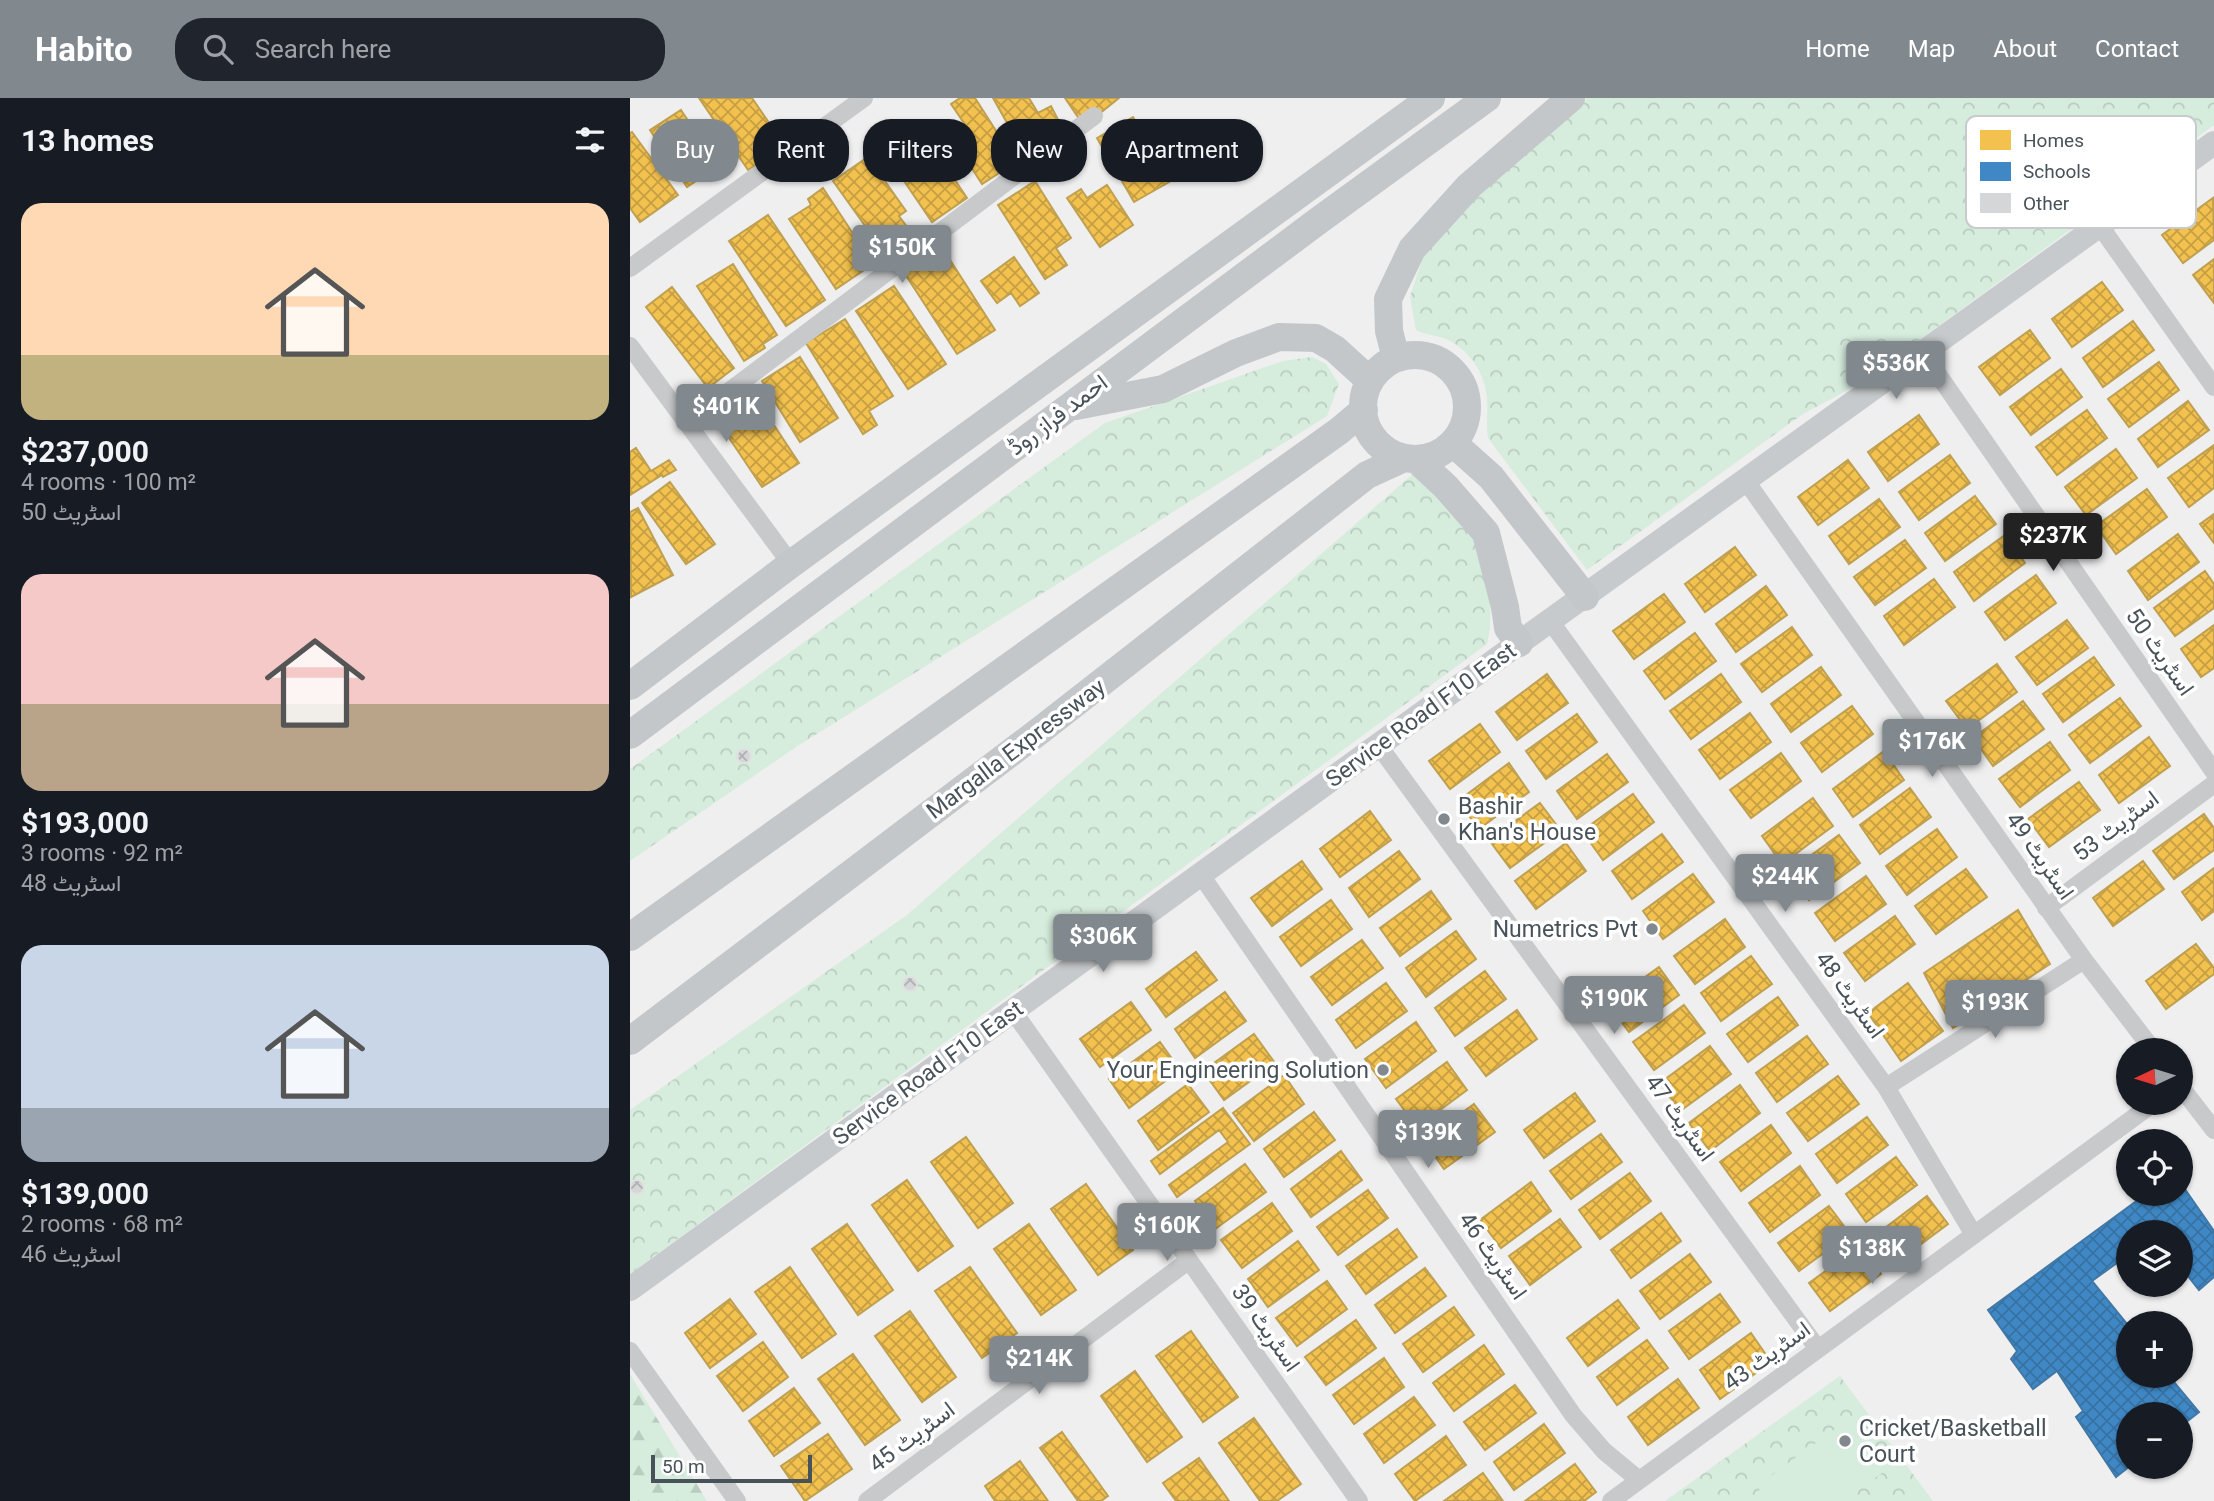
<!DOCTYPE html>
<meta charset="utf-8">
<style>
:root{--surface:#171b24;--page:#20242c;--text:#f1f3f6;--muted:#9ea1a6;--accent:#82898e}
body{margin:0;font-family:Roboto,Vazirmatn,sans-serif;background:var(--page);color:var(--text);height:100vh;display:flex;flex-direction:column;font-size:26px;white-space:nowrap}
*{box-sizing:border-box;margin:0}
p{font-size:23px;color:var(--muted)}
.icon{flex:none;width:38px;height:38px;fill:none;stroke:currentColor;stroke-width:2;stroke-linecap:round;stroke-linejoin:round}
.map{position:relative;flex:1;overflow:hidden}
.details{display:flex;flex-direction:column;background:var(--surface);width:630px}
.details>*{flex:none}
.hud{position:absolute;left:21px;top:21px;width:665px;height:63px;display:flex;gap:14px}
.needle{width:46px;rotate:266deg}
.tools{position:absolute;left:1486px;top:940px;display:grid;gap:14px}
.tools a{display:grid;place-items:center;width:77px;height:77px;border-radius:50%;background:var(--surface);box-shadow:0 2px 5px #0004;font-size:35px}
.scale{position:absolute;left:21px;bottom:18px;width:161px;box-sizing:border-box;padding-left:7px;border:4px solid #485259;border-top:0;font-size:19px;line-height:24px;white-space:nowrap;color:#485259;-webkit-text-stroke:5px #fff;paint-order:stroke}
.price{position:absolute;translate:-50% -60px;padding:0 16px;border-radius:7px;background:var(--accent);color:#fff;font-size:23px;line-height:46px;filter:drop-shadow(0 2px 4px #0008)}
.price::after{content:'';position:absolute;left:50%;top:42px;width:21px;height:16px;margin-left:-10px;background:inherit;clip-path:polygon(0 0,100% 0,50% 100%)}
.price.current{background:#222;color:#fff}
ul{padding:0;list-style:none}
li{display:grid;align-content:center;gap:14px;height:371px;padding:0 21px}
li span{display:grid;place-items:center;height:217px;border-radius:21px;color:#555}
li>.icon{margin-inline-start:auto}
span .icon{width:126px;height:126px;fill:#fffc;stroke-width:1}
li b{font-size:30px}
h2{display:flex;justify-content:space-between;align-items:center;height:84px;padding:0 21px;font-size:30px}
.tag{padding:0 24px;border-radius:28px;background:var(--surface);box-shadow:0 2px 5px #0004;font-size:24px;line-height:63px}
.tag.current{background:var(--accent);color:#fff}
header{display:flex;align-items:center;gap:42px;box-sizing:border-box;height:98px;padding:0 35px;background:var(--accent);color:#fff}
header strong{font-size:33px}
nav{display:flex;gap:38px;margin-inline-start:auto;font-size:24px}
.search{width:490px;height:63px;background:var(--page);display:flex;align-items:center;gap:18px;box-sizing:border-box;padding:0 24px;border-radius:28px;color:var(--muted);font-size:26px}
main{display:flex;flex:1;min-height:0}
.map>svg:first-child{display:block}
.forest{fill:url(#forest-firs)}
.park{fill:url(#park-crowns)}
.pitch{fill:#d6ecdd}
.homes{fill:url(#homes-cross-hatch);stroke:#bfa051;stroke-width:2}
.schools{fill:url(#schools-cross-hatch);stroke:#4278a5;stroke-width:2}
.building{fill:url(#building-cross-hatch);stroke:#e0e1e1;stroke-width:2}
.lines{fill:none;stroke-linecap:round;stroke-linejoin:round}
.street{stroke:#c7c9ca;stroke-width:18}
.secondary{stroke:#c7cacc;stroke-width:24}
.primary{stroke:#c4c7ca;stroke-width:28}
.poi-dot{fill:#82898e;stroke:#fff;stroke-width:2.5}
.labels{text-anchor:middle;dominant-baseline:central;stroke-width:7;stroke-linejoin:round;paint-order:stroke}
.street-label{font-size:23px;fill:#485259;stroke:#fff}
.poi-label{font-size:23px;fill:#485259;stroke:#fff;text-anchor:start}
.key{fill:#fff;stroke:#c8cbcd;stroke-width:2}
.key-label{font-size:19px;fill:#485259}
</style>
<header>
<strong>Habito</strong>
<div class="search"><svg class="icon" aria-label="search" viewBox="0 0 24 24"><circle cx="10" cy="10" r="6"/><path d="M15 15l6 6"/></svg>Search here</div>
<nav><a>Home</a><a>Map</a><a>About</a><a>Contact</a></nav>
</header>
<main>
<section class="details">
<h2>13 homes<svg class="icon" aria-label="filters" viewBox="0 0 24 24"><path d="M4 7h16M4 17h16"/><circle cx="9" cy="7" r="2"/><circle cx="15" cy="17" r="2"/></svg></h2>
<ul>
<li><span style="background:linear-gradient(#ffd9b3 70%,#c2b280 0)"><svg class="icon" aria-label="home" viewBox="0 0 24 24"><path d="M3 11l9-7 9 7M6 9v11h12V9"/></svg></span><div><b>$237,000</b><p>4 rooms · 100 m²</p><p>اسٹریٹ 50</p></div></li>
<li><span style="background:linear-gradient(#f6c9c9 60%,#b9a48a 0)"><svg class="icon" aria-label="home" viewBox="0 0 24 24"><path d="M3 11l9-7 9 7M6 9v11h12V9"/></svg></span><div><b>$193,000</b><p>3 rooms · 92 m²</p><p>اسٹریٹ 48</p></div></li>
<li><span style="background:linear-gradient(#c9d6e8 75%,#9aa5b1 0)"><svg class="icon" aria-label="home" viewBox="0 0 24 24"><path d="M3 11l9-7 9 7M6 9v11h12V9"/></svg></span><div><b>$139,000</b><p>2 rooms · 68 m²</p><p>اسٹریٹ 46</p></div></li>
</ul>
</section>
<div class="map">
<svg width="1584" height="1403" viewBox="0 0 1584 1403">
<defs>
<pattern id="forest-firs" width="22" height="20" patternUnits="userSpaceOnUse" patternTransform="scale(1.75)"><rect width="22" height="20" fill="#d6ecdd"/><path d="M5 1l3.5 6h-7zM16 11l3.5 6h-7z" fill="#b9ccc0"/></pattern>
<pattern id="park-crowns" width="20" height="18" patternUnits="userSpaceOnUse" patternTransform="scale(1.75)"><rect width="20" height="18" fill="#d6ecdd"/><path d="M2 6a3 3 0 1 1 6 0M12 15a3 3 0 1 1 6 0" fill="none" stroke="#b9ccc0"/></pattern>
<pattern id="homes-cross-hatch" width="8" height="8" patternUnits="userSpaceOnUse" patternTransform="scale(1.75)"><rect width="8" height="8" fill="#f2c14e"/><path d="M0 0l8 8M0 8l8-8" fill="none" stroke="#c69f44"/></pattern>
<pattern id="schools-cross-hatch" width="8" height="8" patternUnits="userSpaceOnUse" patternTransform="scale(1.75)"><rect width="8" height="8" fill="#3f88c5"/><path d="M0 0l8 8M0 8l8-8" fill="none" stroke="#3772a3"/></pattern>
<pattern id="building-cross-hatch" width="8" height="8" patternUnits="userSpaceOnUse" patternTransform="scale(1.75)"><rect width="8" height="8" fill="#d5d6d8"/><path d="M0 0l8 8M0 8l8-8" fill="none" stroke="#afb0b2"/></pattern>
</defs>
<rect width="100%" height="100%" fill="#efefef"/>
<path class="forest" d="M0,1276L77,1403H0Z"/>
<path class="park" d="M957,0H1584V27L1229,286L1173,316L957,472L858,340C856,326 858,315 857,302C856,278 842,256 822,244C811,237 797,238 786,232L780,199L794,155L842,99Z
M682,259L696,266L709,286L697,318L166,649L0,763V671L475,325L653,263Z
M784,375L844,436L861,485L860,531L857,546L0,1176V1012L277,817Z
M1210,1278L1303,1403H1035Z"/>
<path class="pitch" d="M1223,1318L1260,1369L1214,1403H1137L1127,1388Z"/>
<path class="homes" d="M69,0H122L146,35L127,49L135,61L118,72Z
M330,0H345L386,64L352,86L329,50L336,45L328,33L336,28L321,6Z
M363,0H399L408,15L421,8L434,33L394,55Z
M435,0H489L454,28Z
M51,12L88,68L57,89L20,32Z
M503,19L541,83L504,104L467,40Z
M289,28L337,100L302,124L253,52Z
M2,34L48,97L10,124L0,110V35Z
M238,59L276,113L269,118L283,137L256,157L203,83Z
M405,83L441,140L426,150L437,167L415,181L368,107Z
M477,87L503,127L470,149L437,100L451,91L457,100Z
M193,90L243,166L206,191L159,121L181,107L178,101Z
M1583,100L1584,142L1553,165L1532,137Z
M138,117L195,202L156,228L99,143Z
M313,151L365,232L327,256L275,176Z
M384,159L409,195L390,208L381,195L367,205L351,183Z
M1584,161V205L1563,177Z
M103,166L147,237L133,246L135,250L114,263L67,188Z
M1472,184L1493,212L1442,249L1422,221Z
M264,188L316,266L278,291L226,213Z
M42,189L104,270L78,290L16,209Z
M215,221L263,298L239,313L247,327L233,336L176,245Z
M1503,223L1524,252L1473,289L1453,260Z
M1400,232L1420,260L1370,297L1349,269Z
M170,259L208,320L170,344L132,283Z
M1529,264L1549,292L1499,329L1478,301Z
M1431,271L1452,299L1401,337L1380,309Z
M120,291L169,365L132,389L83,316Z
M1558,303L1579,332L1528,369L1508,341Z
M1457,312L1477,340L1427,377L1406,349Z
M1289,317L1309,346L1258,383L1238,354Z
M1584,347V390L1559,409L1538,380Z
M6,350L21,373L39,362L46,372L33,379L32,377L0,397V354Z
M1486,351L1507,380L1456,417L1435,389Z
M1320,357L1340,385L1289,422L1269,394Z
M1218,362L1239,390L1188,427L1168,399Z
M40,384L85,446L56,466L12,405Z
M1517,391L1537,419L1486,456L1466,428Z
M1345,398L1366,426L1315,463L1295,435Z
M1249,401L1270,429L1219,466L1199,438Z
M8,410L43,477L1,499L0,414Z
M1584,416V445L1570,426Z
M1548,436L1569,464L1518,502L1498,473Z
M1375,437L1395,465L1344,503L1324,474Z
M1275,442L1296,470L1245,507L1224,479Z
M1105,449L1126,477L1075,514L1055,486Z
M1575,473L1584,486V510L1545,538L1524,510Z
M1406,477L1426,505L1375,542L1355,514Z
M1304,481L1325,509L1274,547L1254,518Z
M1136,488L1157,517L1106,554L1086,526Z
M1034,496L1055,524L1004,561L983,533Z
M1437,522L1458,550L1407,587L1386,559Z
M1584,527V570L1571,579L1551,551Z
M1162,529L1182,557L1132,594L1111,566Z
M1065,535L1086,563L1035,601L1014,573Z
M1464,559L1484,587L1433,624L1413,596Z
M1367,566L1387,594L1337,631L1316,603Z
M1191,569L1211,597L1161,634L1141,606Z
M917,576L938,605L887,642L866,614Z
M1091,576L1111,604L1061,641L1040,613Z
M1490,600L1511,628L1460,665L1439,637Z
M1393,603L1414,631L1363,668L1343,640Z
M1222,608L1243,636L1192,674L1171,645Z
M1120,615L1141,644L1090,681L1069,652Z
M947,616L967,644L916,681L896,653Z
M850,626L870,654L820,691L799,663Z
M1519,639L1540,668L1489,705L1469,677Z
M1420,644L1440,672L1390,709L1369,681Z
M1254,653L1274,682L1223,719L1203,691Z
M1151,655L1171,683L1121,720L1100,692Z
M977,656L998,684L947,721L927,693Z
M879,665L899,694L849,731L828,703Z
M1449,684L1470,712L1419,749L1398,721Z
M1280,690L1301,719L1250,756L1230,727Z
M1003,696L1024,724L973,762L952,733Z
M1183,700L1203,728L1152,766L1132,738Z
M910,705L931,733L880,770L859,742Z
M740,713L761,742L710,779L690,751Z
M1574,716L1584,730V752L1544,781L1523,753Z
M1307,731L1327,759L1277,797L1256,768Z
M1032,736L1053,764L1002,801L982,773Z
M1209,737L1230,765L1179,802L1158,774Z
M936,745L956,773L906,811L885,783Z
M769,753L790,781L739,819L719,790Z
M672,763L692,791L642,828L621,800Z
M1513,763L1534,791L1483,828L1463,800Z
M1584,770V813L1572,822L1552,794Z
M1336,771L1357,799L1306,836L1285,808Z
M1063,776L1084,804L1033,841L1013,813Z
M1236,778L1256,806L1205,843L1185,815Z
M801,793L821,821L770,858L750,830Z
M701,802L722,831L671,868L650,839Z
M1388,812L1420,866L1323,930L1294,875Z
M1265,818L1285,846L1235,883L1214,855Z
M1095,821L1115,849L1065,886L1044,858Z
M826,833L846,861L796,899L776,870Z
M732,842L753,870L702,907L681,879Z
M1566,846L1584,870V876L1536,911L1516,883Z
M566,854L587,882L536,919L516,891Z
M1121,858L1142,886L1091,923L1071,895Z
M1029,869L1049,897L999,934L978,906Z
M855,873L876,901L825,938L805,910Z
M756,885L777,913L726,950L706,922Z
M1278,885L1313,933L1271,963L1238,915Z
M595,894L616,923L565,960L545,931Z
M1148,899L1168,927L1118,964L1097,936Z
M501,904L521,932L470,969L450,941Z
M1054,907L1075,935L1024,972L1003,944Z
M887,912L907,941L856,978L835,950Z
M786,924L806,953L756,990L735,961Z
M624,936L645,965L594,1002L573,973Z
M1177,938L1198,966L1147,1004L1126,975Z
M530,944L550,972L499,1010L479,981Z
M1080,948L1101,976L1050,1013L1030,985Z
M817,964L837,992L787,1029L766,1001Z
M654,977L674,1006L624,1043L603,1015Z
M1208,978L1229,1006L1178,1043L1157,1015Z
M558,986L579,1014L528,1052L508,1023Z
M1110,987L1130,1015L1080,1053L1059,1025Z
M945,995L965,1023L914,1060L894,1032Z
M844,1006L865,1034L814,1071L794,1043Z
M593,1010L620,1046L547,1099L539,1087L598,1044L589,1032L530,1076L521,1063Z
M684,1014L705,1042L654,1079L634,1051Z
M1237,1019L1258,1047L1207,1085L1186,1056Z
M1141,1027L1161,1055L1111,1093L1090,1064Z
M971,1036L992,1064L941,1101L920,1073Z
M336,1039L383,1105L348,1130L301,1064Z
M711,1053L732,1082L681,1119L661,1091Z
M1266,1059L1287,1087L1236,1124L1216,1096Z
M615,1066L636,1094L585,1131L565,1103Z
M1170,1068L1190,1097L1140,1134L1119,1105Z
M1000,1075L1021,1103L970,1141L949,1112Z
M277,1082L323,1148L288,1173L242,1107Z
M901,1084L921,1113L871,1150L850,1122Z
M456,1086L503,1152L468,1177L421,1111Z
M738,1092L758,1120L708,1157L687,1129Z
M1297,1098L1318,1126L1267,1164L1247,1136Z
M642,1105L662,1133L612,1170L591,1142Z
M1199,1108L1220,1136L1169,1173L1148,1145Z
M1031,1115L1051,1143L1001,1180L981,1152Z
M930,1121L951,1149L900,1187L879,1158Z
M217,1126L263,1192L228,1217L182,1151Z
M399,1126L446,1192L411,1217L364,1151Z
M767,1131L787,1159L736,1196L716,1168Z
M668,1143L689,1172L638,1209L618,1181Z
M1230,1148L1251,1176L1200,1213L1179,1185Z
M1060,1156L1081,1184L1030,1221L1010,1193Z
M160,1169L206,1236L172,1260L125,1194Z
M340,1169L387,1235L352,1260L305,1193Z
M795,1170L816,1198L765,1235L745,1207Z
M697,1183L717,1211L667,1248L646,1220Z
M1090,1196L1110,1224L1059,1261L1039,1233Z
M100,1201L126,1236L80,1270L55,1235Z
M988,1202L1009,1230L958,1268L937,1240Z
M824,1209L844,1237L793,1274L773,1246Z
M280,1213L326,1279L292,1304L245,1238Z
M726,1222L746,1250L696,1287L675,1259Z
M561,1233L608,1299L573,1324L526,1258Z
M1121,1235L1141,1264L1090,1301L1070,1272Z
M1017,1242L1038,1270L987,1307L967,1279Z
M133,1244L158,1279L113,1313L87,1278Z
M854,1247L874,1276L824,1313L803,1285Z
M223,1256L270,1322L235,1347L188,1281Z
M754,1260L774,1289L724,1326L703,1297Z
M505,1273L552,1339L517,1364L471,1298Z
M1048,1281L1069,1310L1018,1347L998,1319Z
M885,1287L906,1315L855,1352L834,1324Z
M164,1290L190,1325L144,1358L119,1323Z
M784,1299L805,1327L754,1365L734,1336Z
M624,1320L671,1386L647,1403H630L589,1345Z
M914,1326L935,1355L884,1392L864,1364Z
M432,1334L478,1398L471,1403H448L410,1350Z
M198,1336L222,1371L175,1403L151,1368Z
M816,1338L836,1367L785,1403L765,1376Z
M569,1360L599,1403H546L533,1385Z
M390,1363L418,1403H365L355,1388Z
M945,1366L966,1394L954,1403H895Z
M853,1375L873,1403H814Z"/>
<path class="schools" d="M1550,1084L1584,1133V1179L1569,1192L1554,1173L1559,1167L1550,1153V1134H1539L1536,1128L1528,1134H1498V1157L1462,1183L1498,1227V1278H1539L1569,1314L1550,1329V1316H1498V1368H1500L1486,1379L1446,1319L1453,1313L1427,1273L1403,1291L1381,1261L1387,1253L1358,1212L1516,1096H1550Z"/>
<path class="building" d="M107 658a7 7 0 1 1 14 0a7 7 0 1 1-14 0Z
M273 886a7 7 0 1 1 14 0a7 7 0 1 1-14 0Z
M0 1089a7 7 0 1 1 14 0a7 7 0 1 1-14 0Z"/>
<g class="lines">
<path class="street" d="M1470,128L1584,289
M0,170L234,0
M0,248L161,466
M1293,255L1584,674
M57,325L464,18
M1116,383L1454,862L1523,952
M921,524L1256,989L1344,1137
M749,648L1188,1251
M571,777L943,1317L974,1353L1009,1382
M1416,810L1584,686
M383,913L729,1403
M1550,988L1584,1032
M1256,989L1454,862
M0,1253L107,1403
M237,1403L558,1163
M981,1403L1525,1004"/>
<path class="secondary" d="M0,1191L889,545L1584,45"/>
<path class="primary" d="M733 309a52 52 0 1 1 104 0a52 52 0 1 1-104 0Z
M766,260L759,233L758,201L782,151L839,88L941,0
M446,308L533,291L606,255L649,239L686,240L705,251L740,283
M824,346L861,379L955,499
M786,361L816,389L856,435L875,509L878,530L889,545
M0,588L161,466L801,0
M0,637L688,123L857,0
M0,839L709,333L734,312
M0,943L412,631L737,377L772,361"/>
</g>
<g class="poi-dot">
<circle cx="814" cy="721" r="7"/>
<circle cx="1022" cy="831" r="7"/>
<circle cx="753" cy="972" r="7"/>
<circle cx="1215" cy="1343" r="7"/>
</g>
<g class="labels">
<g class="street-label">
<text transform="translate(428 317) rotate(-37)">احمد فراز روڈ</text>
<text transform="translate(1530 554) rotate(55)">اسٹریٹ 50</text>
<text transform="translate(791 617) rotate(-36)">Service Road F10 East</text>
<text transform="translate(386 651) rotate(-37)">Margalla Expressway</text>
<text transform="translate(1486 728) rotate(-37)">اسٹریٹ 53</text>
<text transform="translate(1410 758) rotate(55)">اسٹریٹ 49</text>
<text transform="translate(1220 897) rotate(54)">اسٹریٹ 48</text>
<text transform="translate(298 975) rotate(-36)">Service Road F10 East</text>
<text transform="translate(1050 1020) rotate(54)">اسٹریٹ 47</text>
<text transform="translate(863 1158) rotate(55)">اسٹریٹ 46</text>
<text transform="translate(636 1230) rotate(55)">اسٹریٹ 39</text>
<text transform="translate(1137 1258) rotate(-36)">اسٹریٹ 43</text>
<text transform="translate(282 1339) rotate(-37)">اسٹریٹ 45</text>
</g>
<g class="poi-label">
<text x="828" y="708">Bashir<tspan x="828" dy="26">Khan's House</tspan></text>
<text x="1008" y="831" text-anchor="end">Numetrics Pvt</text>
<text x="739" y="972" text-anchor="end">Your Engineering Solution</text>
<text x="1229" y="1330">Cricket/Basketball<tspan x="1229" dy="26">Court</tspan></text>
</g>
</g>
<rect x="1336" y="18" width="230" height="112" rx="10" class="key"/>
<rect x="1350" y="32" width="31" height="20" fill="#f2c14e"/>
<rect x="1350" y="64" width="31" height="19" fill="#3f88c5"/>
<rect x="1350" y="95" width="31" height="20" fill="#d5d6d8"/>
<g class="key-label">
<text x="1393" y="49">Homes</text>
<text x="1393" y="80">Schools</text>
<text x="1393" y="112">Other</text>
</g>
</svg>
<div class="tools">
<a><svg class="needle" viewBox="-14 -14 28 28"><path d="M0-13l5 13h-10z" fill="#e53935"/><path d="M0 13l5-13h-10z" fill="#9ea1a6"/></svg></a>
<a><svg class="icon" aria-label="locate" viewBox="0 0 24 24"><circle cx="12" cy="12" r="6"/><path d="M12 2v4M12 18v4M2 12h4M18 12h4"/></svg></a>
<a><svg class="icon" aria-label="layers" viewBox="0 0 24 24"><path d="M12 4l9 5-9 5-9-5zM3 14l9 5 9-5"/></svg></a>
<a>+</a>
<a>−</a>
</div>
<div class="scale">50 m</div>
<b class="price" style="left:272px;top:187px">$150K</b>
<b class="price" style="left:1266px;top:303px">$536K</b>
<b class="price" style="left:96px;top:346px">$401K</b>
<b class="price current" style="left:1423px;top:475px">$237K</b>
<b class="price" style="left:1302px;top:681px">$176K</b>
<b class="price" style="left:1155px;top:816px">$244K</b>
<b class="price" style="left:473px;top:876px">$306K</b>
<b class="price" style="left:984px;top:938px">$190K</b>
<b class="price" style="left:1365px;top:942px">$193K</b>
<b class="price" style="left:798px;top:1072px">$139K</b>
<b class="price" style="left:537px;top:1165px">$160K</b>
<b class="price" style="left:1242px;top:1188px">$138K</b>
<b class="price" style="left:409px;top:1298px">$214K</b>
<div class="hud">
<a class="tag current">Buy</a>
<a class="tag">Rent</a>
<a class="tag">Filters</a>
<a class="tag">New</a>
<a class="tag">Apartment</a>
</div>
</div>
</main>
